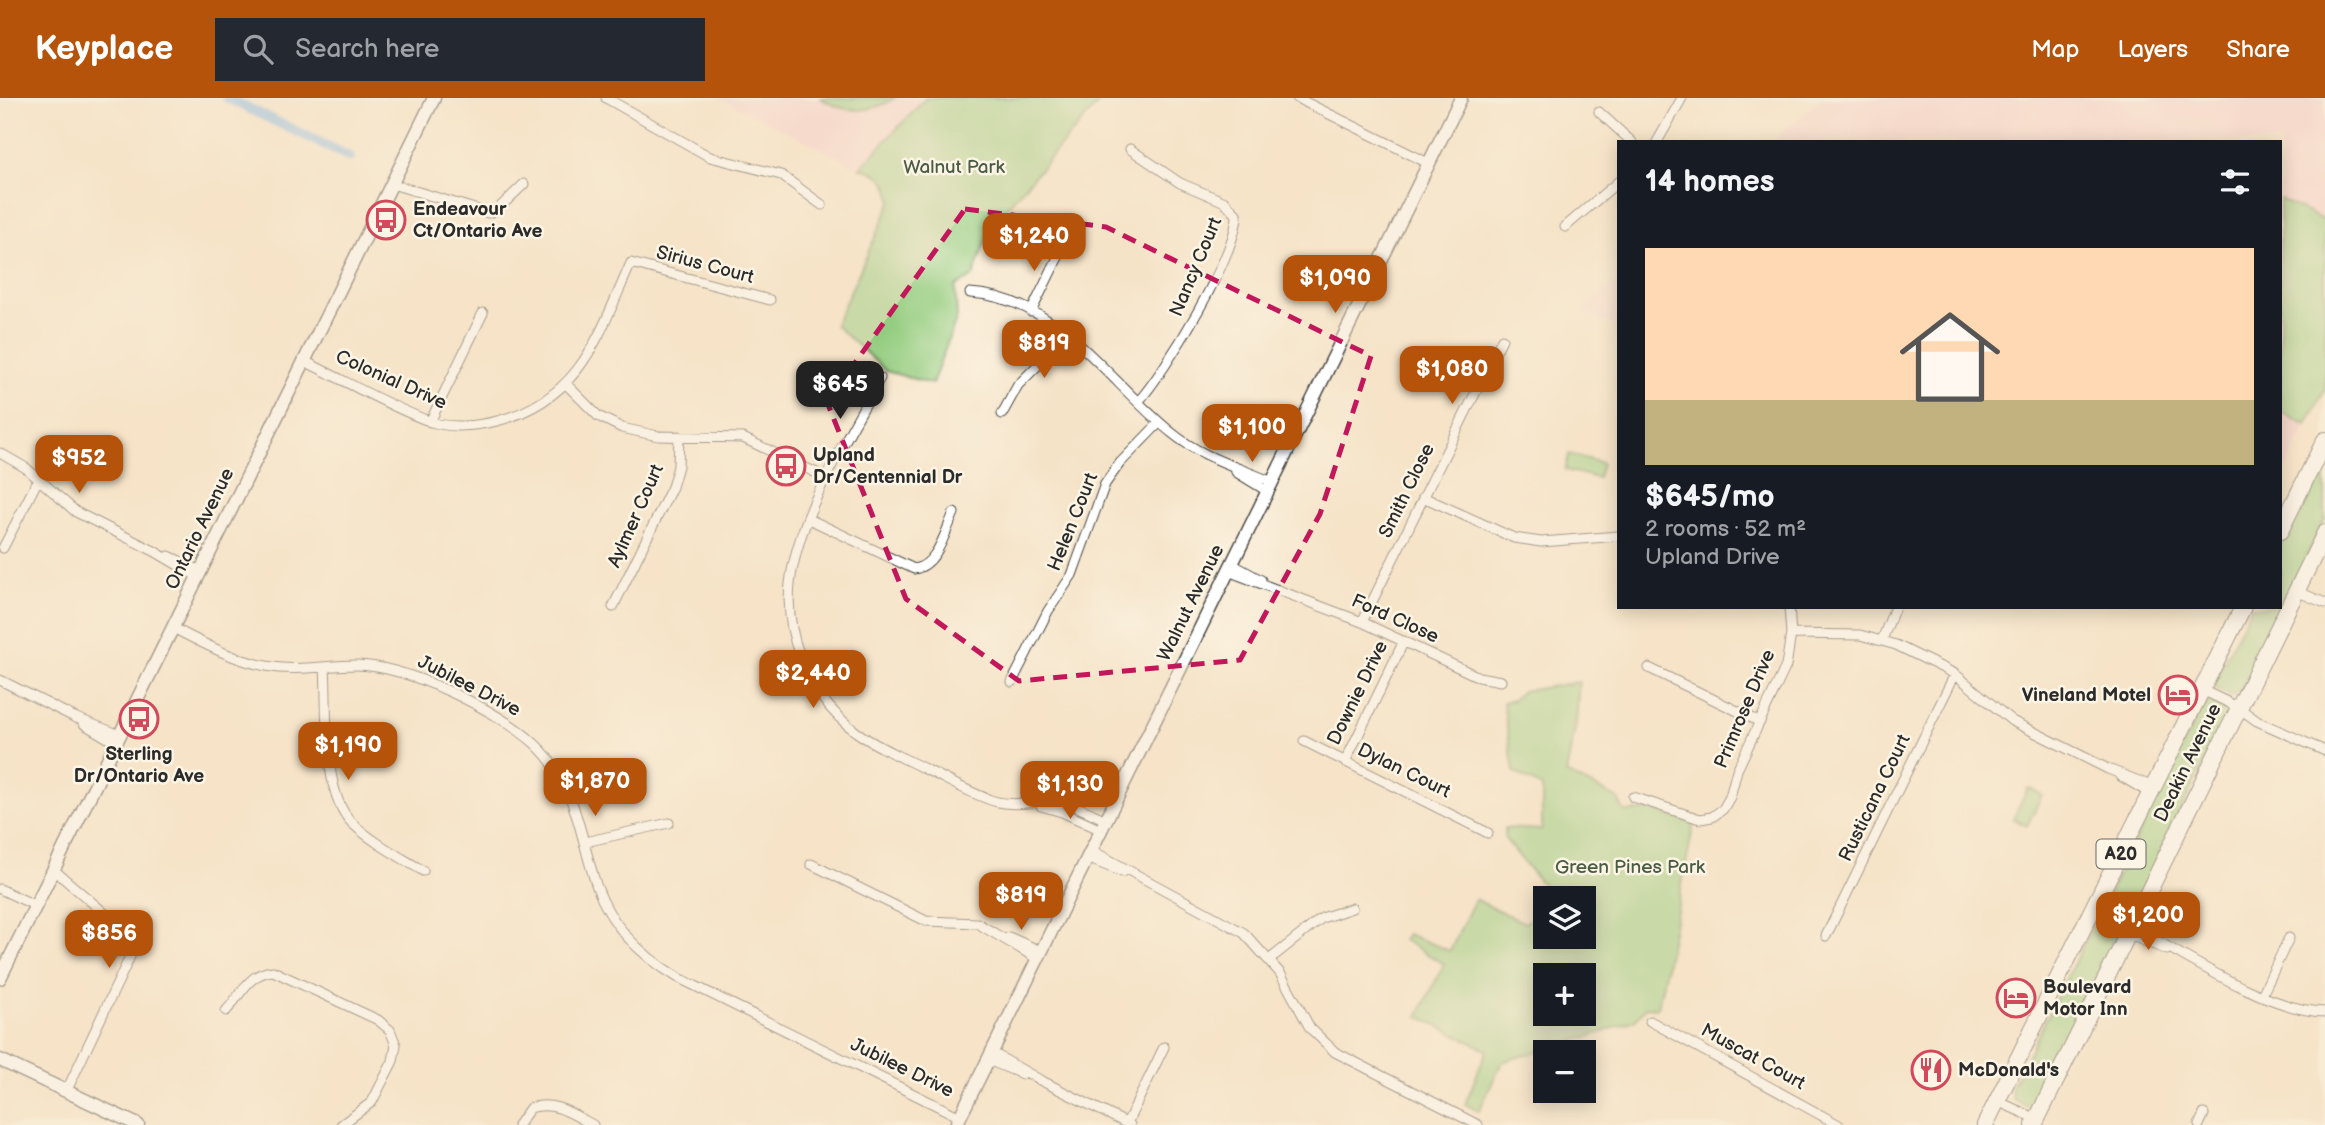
<!DOCTYPE html>
<meta charset="utf-8">
<style>
:root{--surface:#171b24;--page:#242831;--text:#f1f3f6;--muted:#9ea1a6;--accent:#b45309}
body{margin:0;font-family:"Balsamiq Sans",sans-serif;background:var(--page);color:var(--text);height:100vh;display:flex;flex-direction:column;font-size:26px;white-space:nowrap}
*{box-sizing:border-box;margin:0}
p{font-size:23px;color:var(--muted)}
.icon{flex:none;width:38px;height:38px;fill:none;stroke:currentColor;stroke-width:2;stroke-linecap:round;stroke-linejoin:round}
.map{position:relative;flex:1;overflow:hidden}
.details{position:absolute;left:1617px;top:42px;width:665px;height:469px;display:flex;flex-direction:column;background:var(--surface);border-radius:0px;box-shadow:0 4px 18px #0003}
.details>*{flex:none}
.tools{position:absolute;left:1533px;top:788px;display:grid;gap:14px}
.tools a{display:grid;place-items:center;width:63px;height:63px;border-radius:0px;background:var(--surface);box-shadow:0 4px 18px #0003;font-size:35px}
.price{position:absolute;translate:-50% -60px;padding:0 16px;border-radius:14px;background:var(--accent);color:#fff;font-size:23px;line-height:46px;filter:drop-shadow(0 2px 4px #0008)}
.price::after{content:'';position:absolute;left:50%;top:42px;width:21px;height:16px;margin-left:-10px;background:inherit;clip-path:polygon(0 0,100% 0,50% 100%)}
.price.current{background:#222;color:#fff}
ul{padding:0;list-style:none}
li{display:grid;align-content:center;gap:14px;height:371px;padding:0 28px}
li span{display:grid;place-items:center;height:217px;border-radius:0px;color:#555}
li>.icon{margin-inline-start:auto}
span .icon{width:126px;height:126px;fill:#fffc;stroke-width:1}
li b{font-size:30px}
h2{display:flex;justify-content:space-between;align-items:center;height:84px;padding:0 28px;font-size:30px}
header{display:flex;align-items:center;gap:42px;box-sizing:border-box;height:98px;padding:0 35px;background:var(--accent);color:#fff}
header strong{font-size:33px}
nav{display:flex;gap:38px;margin-inline-start:auto;font-size:24px}
.search{width:490px;height:63px;background:var(--page);display:flex;align-items:center;gap:18px;box-sizing:border-box;padding:0 24px;border-radius:0px;color:var(--muted);font-size:26px}
.map>svg:first-child{display:block}
.built{fill:#f7cfd0}
.green{fill:#94cd81;stroke:#607c56;stroke-width:2;fill-rule:evenodd}
.lines{fill:none;stroke-linecap:round;stroke-linejoin:round}
.canal{stroke:#77b4e9;stroke-width:10}
.minor-casing{stroke:#494743;stroke-width:11}
.tertiary-casing{stroke:#494743;stroke-width:15}
.trunk-casing{stroke:#494743;stroke-width:18}
.minor{stroke:#fff;stroke-width:9}
.tertiary{stroke:#fff;stroke-width:12}
.trunk{stroke:#fff;stroke-width:16}
.marked{fill:none;stroke:#c2185b;stroke-width:5;stroke-dasharray:14 9;stroke-linejoin:round}
.labels{text-anchor:middle;dominant-baseline:central;stroke-width:5;stroke-linejoin:round;paint-order:stroke}
.shield{fill:#fcf5e5;stroke:#6a6863;stroke-width:2}
.shield-label{font-size:18px;font-weight:bold;fill:#2b2b2b}
.park-label{font-size:19px;fill:#4a5c45;stroke:#fcf5e5}
.poi-label{font-size:19px;font-weight:bold;fill:#2b2b2b;stroke:#fcf5e5;text-anchor:start}
.street-label{font-size:19px;fill:#2b2b2b;stroke:#fcf5e5}
</style>
<header>
<strong>Keyplace</strong>
<div class="search"><svg class="icon" aria-label="search" viewBox="0 0 24 24"><circle cx="10" cy="10" r="6"/><path d="M15 15l6 6"/></svg>Search here</div>
<nav><a>Map</a><a>Layers</a><a>Share</a></nav>
</header>
<div class="map">
<svg width="2325" height="1027" viewBox="0 0 2325 1027">
<rect width="100%" height="100%" fill="#fcf5e5"/>
<filter id="ink" filterUnits="userSpaceOnUse"><feTurbulence type="fractalNoise" baseFrequency=".0143" numOctaves="2"/><feDisplacementMap in="SourceGraphic" scale="14" xChannelSelector="R" yChannelSelector="G"/><feConvolveMatrix kernelMatrix="1 2 1 2 8 2 1 2 1" color-interpolation-filters="sRGB"/></filter>
<filter id="wash" filterUnits="userSpaceOnUse"><feTurbulence type="fractalNoise" baseFrequency=".00686" numOctaves="4" result="noise"/><feDisplacementMap in="SourceGraphic" scale="28" xChannelSelector="R" yChannelSelector="G"/><feGaussianBlur stdDeviation="1.57" result="paint"/><feColorMatrix in="noise" values="0 0 0 0 0 0 0 0 0 0 0 0 0 0 0 0 0 1.4 0 .05"/><feComposite in="paint" operator="in"/></filter>
<g filter="url(#wash)">
<rect width="100%" height="100%" fill="#f5e3c8"/>
<path class="built" d="M719,0H926L860,70Z
M1821,0H2325V291L2280,382V44H1772Z
M1619,180V230L1583,212Z"/>
<path class="green" d="M820,0H895C871,16 844,16 820,0Z
M926,0H1103L992,126L973,178L955,189L957,219L932,286L886,273L835,227L892,102C888,81 880,75 860,70Z
M2280,101L2325,123V291L2307,327L2280,313Z
M1569,356L1602,365L1598,380L1565,372Z
M2325,358V421L2240,594L2230,598L2216,590L2215,582L2251,509H2280V449Z
M1579,584L1576,626L1566,675L1617,700L1625,714L1652,712L1694,725L1658,910L1646,909L1635,922L1603,934L1502,964L1479,1013L1465,1006L1487,952L1418,918L1444,866L1403,842L1407,836L1450,853L1475,801L1525,825L1545,809V838H1584V800H1553L1505,741V730L1542,732V689L1514,674L1503,604L1513,602L1522,593ZM1545,877H1584V915H1545Z
M2210,604L2223,610L2227,618L2036,1007L2028,1009L2013,1001L2011,991L2202,609Z
M2028,690L2042,697L2027,728L2013,721Z"/>
<g class="lines">
<path class="canal" d="M227,0L350,59"/>
</g>
</g>
<g filter="url(#ink)">
<g class="lines">
<defs>
<path id="minor" d="M606,0L710,59L781,77L822,107
M1297,0L1428,65
M1599,14L1632,44
M1657,44L1682,0
M1130,51L1180,85L1225,104L1237,117C1236,157 1166,273 1138,304
M392,86L488,115L497,112L524,86
M1565,129L1619,83
M970,195C1059,200 1109,285 1172,335C1201,359 1238,369 1272,384
M1031,214L1063,149
M304,263C344,282 388,308 429,323C449,331 477,328 497,323C582,301 599,236 631,165L770,202
M880,280C848,339 807,402 793,468C779,529 806,596 855,633C876,649 902,659 925,671C946,681 966,693 988,701C1011,710 1032,703 1056,704C1073,705 1090,715 1106,722
M567,287L598,318L622,330L658,338L743,340L827,380
M1002,316L1018,287L1068,237
M430,324L483,215
M0,355L26,370L76,414L154,453L198,479
M1236,374L1267,393
M1423,399L1514,440L1541,444L1619,438
M809,421L914,471C937,468 945,434 954,415
M3,450L39,380
M169,458L201,473
M1232,466L1261,482
M1228,473L1362,524L1479,579L1501,583
M2296,493L2325,505
M613,509L672,389L678,368L679,338
M1362,524L1502,241
M173,530C203,545 233,562 266,568C296,574 326,567 356,567C406,567 497,612 534,645C577,684 579,738 597,789C611,828 642,858 677,879L960,1019
M1791,536L1860,537L1896,547L1955,576L2012,623L2108,671L2154,689
M1882,542L1895,509
M325,569C328,611 321,694 352,725C372,744 399,758 423,773
M1649,570L1760,624
M0,582L74,619L120,637
M1012,584L1048,513L1072,477L1105,386L1120,365L1159,325
M2202,592L2242,611
M2239,610L2257,623L2325,653
M84,626L116,645
M1304,643L1488,735
M1345,664L1404,543
M2119,677L2151,696
M1633,699L1700,721L1712,719L1723,711L1730,699L1737,672L1786,568L1791,536L1789,509
M1041,708L1062,714L1101,732
M585,744L669,725
M1091,752L1244,835L1280,875L1310,930L1335,954L1478,1027
M1087,760L1122,774
M811,766L926,823L977,825L1038,861
M54,772L130,837L135,848L67,992
M0,791L36,808
M2131,828C2183,856 2267,913 2325,914
M2127,836L2167,852
M1826,838L1955,576
M1009,839L1041,853
M1270,861L1322,820L1352,810
M2262,897L2289,840
M226,913C241,897 248,875 273,873L378,922L390,932L396,947L393,963L372,1004L341,1027
M1650,923L1839,1027
M991,954L1040,982L1130,1027
M988,962L1022,976
M1997,1003L2037,1021
M1127,1025L1164,949
M518,1027L530,1010C554,1002 572,1016 593,1027
M2199,1027L2204,1016"/>
<path id="tertiary" d="M0,880L434,0
M0,962L138,1027
M956,1027L1461,0"/>
<path id="trunk" d="M2280,433L2325,342
M1985,1027L2243,509
M2034,1027L2325,435"/>
</defs>
<use href="#minor" class="minor-casing"/>
<use href="#tertiary" class="tertiary-casing"/>
<use href="#trunk" class="trunk-casing"/>
<use href="#minor" class="minor"/>
<use href="#tertiary" class="tertiary"/>
<use href="#trunk" class="trunk"/>
</g>
</g>
<path d="M0 0H2325V1027H0ZM965,111L1106,129L1371,258L1320,416L1240,562L1019,583L906,501L827,304Z" fill="#f5e3c8" fill-opacity=".55" fill-rule="evenodd"/>
<path class="marked" d="M965,111L1106,129L1371,258L1320,416L1240,562L1019,583L906,501L827,304Z"/>
<defs>
<symbol id="bus-ring" viewBox="-11 -11 22 22"><circle r="9.5" fill="#fcf5e5" stroke="#d1495b" stroke-width="1.5"/><path d="M-5-6H5V4H4V6H2V4H-2V6H-4V4H-5ZM-3.5-4V0h7V-4ZM-3.5 1.2v1.5H-2V1.2ZM2 1.2v1.5H3.5V1.2Z" fill="#d1495b"/></symbol>
<symbol id="hotel-ring" viewBox="-11 -11 22 22"><circle r="9.5" fill="#fcf5e5" stroke="#d1495b" stroke-width="1.5"/><path d="M-6-4.5h1.5V1H6V5H4.5V3h-9V5H-6ZM-4 0a1.8 1.8 0 1 1 3.6 0ZM.5 0V-2.5h3Q6-2.5 6 0Z" fill="#d1495b"/></symbol>
<symbol id="restaurant-ring" viewBox="-11 -11 22 22"><circle r="9.5" fill="#fcf5e5" stroke="#d1495b" stroke-width="1.5"/><path d="M-5-6h1v4h1v-4h1v4h1v-4h1v5L-1.5 .5V6h-2V.5L-5-1ZM5-6V6H3V1.5H1.5Q1.5-4 5-6Z" fill="#d1495b"/></symbol>
</defs>
<g fill-rule="evenodd">
<use href="#bus-ring" x="364" y="100" width="44" height="44"/>
<use href="#bus-ring" x="764" y="346" width="44" height="44"/>
<use href="#hotel-ring" x="2156" y="575" width="44" height="44"/>
<use href="#bus-ring" x="117" y="599" width="44" height="44"/>
<use href="#hotel-ring" x="1994" y="878" width="44" height="44"/>
<use href="#restaurant-ring" x="1909" y="950" width="44" height="44"/>
</g>
<g class="labels">
<rect class="shield" x="2096.5" y="741.5" width="49" height="29" rx="5"/>
<g class="shield-label">
<text x="2121" y="756">A20</text>
</g>
<g class="park-label">
<text x="954" y="69">Walnut Park</text>
<text x="1630" y="769">Green Pines Park</text>
</g>
<g class="poi-label">
<text x="413" y="111">Endeavour<tspan x="413" dy="22">Ct/Ontario Ave</tspan></text>
<text x="813" y="357">Upland<tspan x="813" dy="22">Dr/Centennial Dr</tspan></text>
<text x="2151" y="597" text-anchor="end">Vineland Motel</text>
<text x="139" y="656" text-anchor="middle">Sterling<tspan x="139" dy="22">Dr/Ontario Ave</tspan></text>
<text x="2043" y="889">Boulevard<tspan x="2043" dy="22">Motor Inn</tspan></text>
<text x="1958" y="972">McDonald's</text>
</g>
<g class="street-label">
<text transform="translate(705 167) rotate(15)">Sirius Court</text>
<text transform="translate(1196 169) rotate(-67)">Nancy Court</text>
<text transform="translate(391 282) rotate(24)">Colonial Drive</text>
<text transform="translate(1407 393) rotate(-64)">Smith Close</text>
<text transform="translate(636 418) rotate(-66)">Aylmer Court</text>
<text transform="translate(1073 424) rotate(-68)">Helen Court</text>
<text transform="translate(200 431) rotate(-64)">Ontario Avenue</text>
<text transform="translate(1191 505) rotate(-64)">Walnut Avenue</text>
<text transform="translate(1395 521) rotate(24)">Ford Close</text>
<text transform="translate(469 588) rotate(27)">Jubilee Drive</text>
<text transform="translate(1358 595) rotate(-64)">Downie Drive</text>
<text transform="translate(1745 611) rotate(-67)">Primrose Drive</text>
<text transform="translate(2188 665) rotate(-64)">Deakin Avenue</text>
<text transform="translate(1404 673) rotate(26)">Dylan Court</text>
<text transform="translate(1875 700) rotate(-64)">Rusticana Court</text>
<text transform="translate(1753 959) rotate(29)">Muscat Court</text>
<text transform="translate(902 970) rotate(26)">Jubilee Drive</text>
</g>
</g>
</svg>
<div class="tools">
<a><svg class="icon" aria-label="layers" viewBox="0 0 24 24"><path d="M12 4l9 5-9 5-9-5zM3 14l9 5 9-5"/></svg></a>
<a>+</a>
<a>−</a>
</div>
<b class="price" style="left:1034px;top:175px">$1,240</b>
<b class="price" style="left:1335px;top:217px">$1,090</b>
<b class="price" style="left:1044px;top:282px">$819</b>
<b class="price" style="left:1452px;top:308px">$1,080</b>
<b class="price current" style="left:840px;top:323px">$645</b>
<b class="price" style="left:1252px;top:366px">$1,100</b>
<b class="price" style="left:79px;top:397px">$952</b>
<b class="price" style="left:813px;top:612px">$2,440</b>
<b class="price" style="left:348px;top:684px">$1,190</b>
<b class="price" style="left:595px;top:720px">$1,870</b>
<b class="price" style="left:1070px;top:723px">$1,130</b>
<b class="price" style="left:1021px;top:834px">$819</b>
<b class="price" style="left:2148px;top:854px">$1,200</b>
<b class="price" style="left:109px;top:872px">$856</b>
<section class="details">
<h2>14 homes<svg class="icon" aria-label="filters" viewBox="0 0 24 24"><path d="M4 7h16M4 17h16"/><circle cx="9" cy="7" r="2"/><circle cx="15" cy="17" r="2"/></svg></h2>
<ul>
<li><span style="background:linear-gradient(#ffd9b3 70%,#c2b280 0)"><svg class="icon" aria-label="home" viewBox="0 0 24 24"><path d="M3 11l9-7 9 7M6 9v11h12V9"/></svg></span><div><b>$645/mo</b><p>2 rooms · 52 m²</p><p>Upland Drive</p></div></li>
</ul>
</section>
</div>
